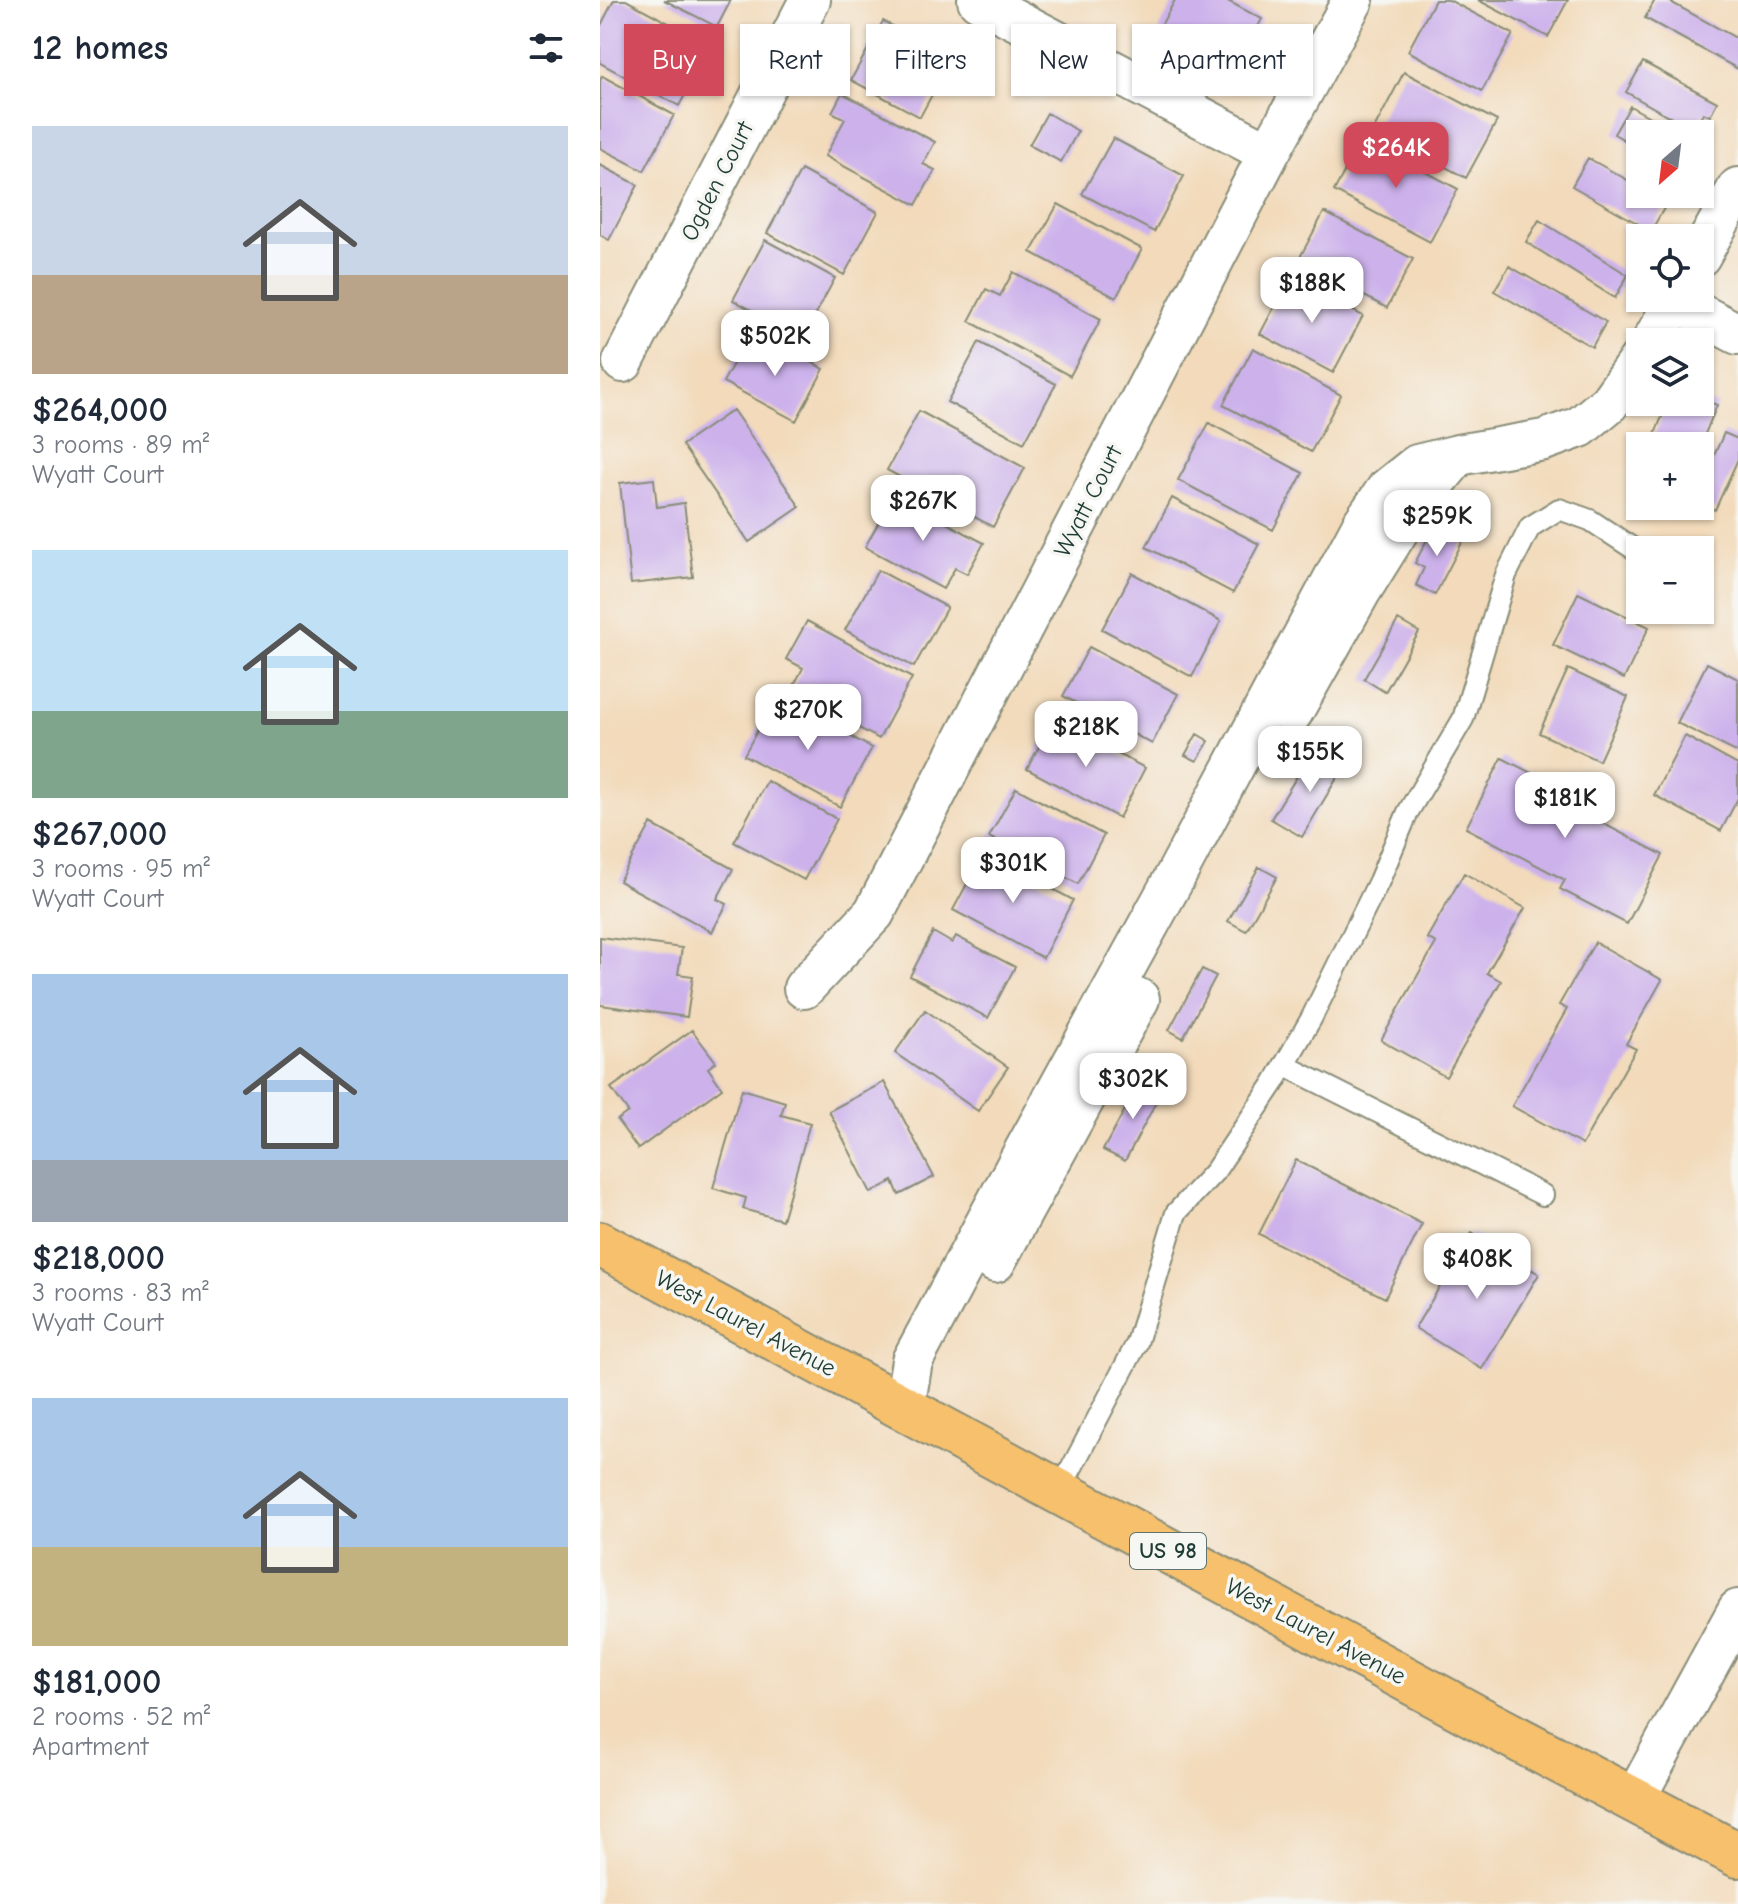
<!DOCTYPE html>
<meta charset="utf-8">
<style>
:root{--surface:#fff;--page:#f6f6f7;--text:#1f2937;--muted:#747a83;--accent:#d1495b}
body{margin:0;font-family:"Comic Neue",sans-serif;background:var(--page);color:var(--text);height:100vh;display:flex;flex-direction:column;font-size:30px;white-space:nowrap}
*{box-sizing:border-box;margin:0}
p{font-size:26px;color:var(--muted)}
.icon{flex:none;width:44px;height:44px;fill:none;stroke:currentColor;stroke-width:2;stroke-linecap:round;stroke-linejoin:round}
.map{position:relative;flex:1;overflow:hidden}
.panel{display:flex;flex-direction:column;background:var(--surface);width:600px}
.panel>*{flex:none}
.top-card{position:absolute;left:24px;top:24px;width:760px;height:72px;display:flex;gap:16px}
.needle{width:52px;rotate:208deg}
.controls{position:absolute;left:1026px;top:120px;display:grid;gap:16px}
.controls a{display:grid;place-items:center;width:88px;height:88px;border-radius:0px;background:var(--surface);box-shadow:0 2px 6px #0004;font-size:40px}
.price{position:absolute;translate:-50% -68px;padding:0 18px;border-radius:16px;background:#fff;color:#222;font-size:26px;line-height:52px;filter:drop-shadow(0 2px 4px #0008)}
.price::after{content:'';position:absolute;left:50%;top:48px;width:24px;height:18px;margin-left:-12px;background:inherit;clip-path:polygon(0 0,100% 0,50% 100%)}
.price.current{background:var(--accent);color:#fff}
ul{padding:0;list-style:none}
li{display:grid;align-content:center;gap:16px;height:424px;padding:0 32px}
li span{display:grid;place-items:center;height:248px;border-radius:0px;color:#555}
li>.icon{margin-inline-start:auto}
span .icon{width:144px;height:144px;fill:#fffc;stroke-width:1}
li b{font-size:34px}
h2{display:flex;justify-content:space-between;align-items:center;height:96px;padding:0 32px;font-size:34px}
.chip{padding:0 28px;border-radius:0px;background:var(--surface);box-shadow:0 2px 6px #0004;font-size:28px;line-height:72px}
.chip.current{background:var(--accent);color:#fff}
main{display:flex;flex:1;min-height:0}
.map>svg:first-child{display:block}
.building{fill:#ccb1eb}
.lines{fill:none;stroke-linecap:round;stroke-linejoin:round}
.lane-casing{stroke:#888c77;stroke-width:24}
.street-casing{stroke:#888c77;stroke-width:44}
.primary-casing{stroke:#888c77;stroke-width:48}
.lane{stroke:#fff;stroke-width:20}
.street{stroke:#fff;stroke-width:40}
.primary{stroke:#f7c06c;stroke-width:44}
.labels{text-anchor:middle;dominant-baseline:central;stroke-width:7;stroke-linejoin:round;paint-order:stroke}
.shield{fill:#f6f6f2;stroke:#60746d;stroke-width:2}
.shield-label{font-size:22px;font-weight:bold;fill:#1f3d34}
.street-label{font-size:24px;fill:#1f3d34;stroke:#f6f6f2}
</style>
<main>
<section class="panel">
<h2>12 homes<svg class="icon" aria-label="filters" viewBox="0 0 24 24"><path d="M4 7h16M4 17h16"/><circle cx="9" cy="7" r="2"/><circle cx="15" cy="17" r="2"/></svg></h2>
<ul>
<li><span style="background:linear-gradient(#c9d6e8 60%,#b9a48a 0)"><svg class="icon" aria-label="home" viewBox="0 0 24 24"><path d="M3 11l9-7 9 7M6 9v11h12V9"/></svg></span><div><b>$264,000</b><p>3 rooms · 89 m²</p><p>Wyatt Court</p></div></li>
<li><span style="background:linear-gradient(#bfe0f5 65%,#7fa58c 0)"><svg class="icon" aria-label="home" viewBox="0 0 24 24"><path d="M3 11l9-7 9 7M6 9v11h12V9"/></svg></span><div><b>$267,000</b><p>3 rooms · 95 m²</p><p>Wyatt Court</p></div></li>
<li><span style="background:linear-gradient(#a9c7e8 75%,#9aa5b1 0)"><svg class="icon" aria-label="home" viewBox="0 0 24 24"><path d="M3 11l9-7 9 7M6 9v11h12V9"/></svg></span><div><b>$218,000</b><p>3 rooms · 83 m²</p><p>Wyatt Court</p></div></li>
<li><span style="background:linear-gradient(#a9c7e8 60%,#c2b280 0)"><svg class="icon" aria-label="home" viewBox="0 0 24 24"><path d="M3 11l9-7 9 7M6 9v11h12V9"/></svg></span><div><b>$181,000</b><p>2 rooms · 52 m²</p><p>Apartment</p></div></li>
</ul>
</section>
<div class="map">
<svg width="1138" height="1904" viewBox="0 0 1138 1904">
<rect width="100%" height="100%" fill="#f6f6f2"/>
<filter id="ink" filterUnits="userSpaceOnUse"><feTurbulence type="fractalNoise" baseFrequency=".0125" numOctaves="2"/><feDisplacementMap in="SourceGraphic" scale="16" xChannelSelector="R" yChannelSelector="G"/><feConvolveMatrix kernelMatrix="1 2 1 2 8 2 1 2 1" color-interpolation-filters="sRGB"/></filter>
<filter id="wash" filterUnits="userSpaceOnUse"><feTurbulence type="fractalNoise" baseFrequency=".006" numOctaves="4" result="noise"/><feDisplacementMap in="SourceGraphic" scale="32" xChannelSelector="R" yChannelSelector="G"/><feGaussianBlur stdDeviation="1.8" result="paint"/><feColorMatrix in="noise" values="0 0 0 0 0 0 0 0 0 0 0 0 0 0 0 0 0 1.4 0 .05"/><feComposite in="paint" operator="in"/></filter>
<g filter="url(#wash)">
<rect width="100%" height="100%" fill="#f2daba"/>
<g id="blocks">
<path class="building" d="M14,0H26L111,46L79,106L0,63V27Z
M64,0H131L117,27Z
M575,0H626L662,19L635,70L559,29Z
M835,0H849L913,34L882,91L808,51Z
M878,0H968L948,37Z
M1055,0H1067L1138,39V69L1045,18Z
M283,21L352,58L320,117L251,80Z
M1043,62L1117,102L1110,116L1103,113L1093,130L1026,92Z
M804,72L897,121L866,178L774,129Z
M2,76L74,115L44,171L0,148V81Z
M242,93L335,142L323,164L335,170L316,205L225,156L245,119L232,112Z
M1030,106L1080,134H1040V149L1014,134Z
M447,113L478,131L461,162L429,145Z
M513,138L584,176L554,232L482,194Z
M762,138L858,189L830,242L734,191Z
M988,158L1040,187V194H1052L1067,203L1051,231L972,186Z
M0,165L38,185L9,240L0,235Z
M201,170L278,212L244,275L167,233Z
M458,204L542,249L516,298L431,252Z
M724,212L813,259L787,308L698,261Z
M939,220L1028,275L1015,298L926,242Z
M165,240L235,278L203,338L133,300Z
M909,266L1006,322L992,347L894,291Z
M413,272L501,319L470,376L369,321L386,289L400,296Z
M690,277L763,316L733,373L660,334Z
M164,336L224,369L196,421L123,382L139,353L151,359Z
M379,342L456,384L424,443L347,402Z
M653,348L741,395L711,452L623,405Z
M1100,398L1117,405L1100,446H1050L1068,402H1100Z
M133,410L200,507L149,542L82,445Z
M319,411L425,468L393,527L287,470Z
M609,423L703,473L673,530L578,480Z
M1124,433L1138,439V459L1115,510L1100,503V487Z
M54,479L57,507L84,503L93,577L31,584L20,483Z
M294,495L384,543L367,574L355,568L343,589L265,547Z
M572,498L659,544L633,593L546,547Z
M835,524L864,539L835,595L816,585L824,568L815,563Z
M278,570L347,607L314,667L245,630Z
M532,573L621,621L592,677L502,629Z
M978,593L1049,627L1024,679L953,645Z
M798,620L819,632L785,692L764,679Z
M207,621L312,678L279,739L191,691L203,668L186,659Z
M489,647L578,694L552,744L463,696Z
M1107,663L1138,679V753L1077,723Z
M968,669L1028,697L999,761L939,733Z
M176,696L272,748L240,807L144,755Z
M453,720L545,768L519,818L427,769Z
M597,734L609,741L597,761L585,755Z
M1085,736L1138,765V798L1121,831L1054,795Z
M733,745L750,756L702,837L671,819L699,773L712,781Z
M902,758L1007,812L1002,823L1063,855L1027,924L960,889L965,880L866,828Z
M167,781L237,819L204,880L134,842Z
M416,788L504,835L478,884L389,837Z
M51,824L133,869L117,899L127,904L112,932L19,881Z
M384,852L473,900L443,958L353,910Z
M659,867L677,877L646,931L628,921Z
M864,873L925,908L887,973L901,981L846,1077L781,1040L836,943L827,938Z
M333,932L352,943L356,936L415,967L388,1018L310,976Z
M0,937L82,948L78,974L93,976L87,1017L0,1005Z
M995,942L1062,980L1026,1044L1036,1049L982,1145L912,1106L967,1009L959,1005Z
M602,969L616,976L583,1038L569,1030Z
M325,1010L408,1067L378,1111L295,1053Z
M92,1030L116,1062L108,1068L122,1088L38,1149L17,1120L28,1112L11,1088Z
M541,1080L562,1091L525,1161L503,1150Z
M284,1082L334,1177L299,1195L293,1181L271,1193L229,1111Z
M142,1089L185,1102L181,1115L210,1123L182,1220L143,1209L146,1198L113,1188Z
M696,1160L822,1224L785,1298L659,1234Z
M872,1233L939,1274L882,1369L815,1328Z"/>
</g>
</g>
<g filter="url(#ink)">
<use href="#blocks" fill-opacity="0" stroke="#888c77" stroke-width="2"/>
<g class="lines">
<defs>
<path id="lane" d="M684,1065L943,1195
M459,1492L537,1343L576,1213L615,1171L674,1083L711,1019L779,881L808,812L863,719L906,575L930,527L959,509L990,520L1040,553"/>
<path id="street" d="M378,0L669,153
M1100,256L1138,188
M1075,301L1138,334
M1052,342L1077,298
M23,362L210,0
M692,713L760,592L806,518L858,455
M204,988L274,913L669,153L753,0
M395,1262L539,999
M304,1408L312,1361L425,1150L576,875L764,522L787,489L817,465L858,455L944,440L980,427L1009,403L1040,359
M1034,1800L1138,1610"/>
<path id="primary" d="M0,1244L878,1718L1138,1855"/>
</defs>
<use href="#lane" class="lane-casing"/>
<use href="#street" class="street-casing"/>
<use href="#primary" class="primary-casing"/>
<use href="#lane" class="lane"/>
<use href="#street" class="street"/>
<use href="#primary" class="primary"/>
</g>
</g>
<g class="labels">
<rect class="shield" x="530" y="1533" width="76" height="36" rx="6"/>
<g class="shield-label">
<text x="568" y="1551">US 98</text>
</g>
<g class="street-label">
<text transform="translate(117 181) rotate(-63)">Ogden Court</text>
<text transform="translate(488 501) rotate(-63)">Wyatt Court</text>
<text transform="translate(146 1323) rotate(28)">West Laurel Avenue</text>
<text transform="translate(716 1631) rotate(28)">West Laurel Avenue</text>
</g>
</g>
</svg>
<div class="controls">
<a><svg class="needle" viewBox="-14 -14 28 28"><path d="M0-13l5 13h-10z" fill="#e53935"/><path d="M0 13l5-13h-10z" fill="#747a83"/></svg></a>
<a><svg class="icon" aria-label="locate" viewBox="0 0 24 24"><circle cx="12" cy="12" r="6"/><path d="M12 2v4M12 18v4M2 12h4M18 12h4"/></svg></a>
<a><svg class="icon" aria-label="layers" viewBox="0 0 24 24"><path d="M12 4l9 5-9 5-9-5zM3 14l9 5 9-5"/></svg></a>
<a>+</a>
<a>−</a>
</div>
<b class="price current" style="left:796px;top:190px">$264K</b>
<b class="price" style="left:712px;top:325px">$188K</b>
<b class="price" style="left:175px;top:378px">$502K</b>
<b class="price" style="left:323px;top:543px">$267K</b>
<b class="price" style="left:837px;top:558px">$259K</b>
<b class="price" style="left:208px;top:752px">$270K</b>
<b class="price" style="left:486px;top:769px">$218K</b>
<b class="price" style="left:710px;top:794px">$155K</b>
<b class="price" style="left:965px;top:840px">$181K</b>
<b class="price" style="left:413px;top:905px">$301K</b>
<b class="price" style="left:533px;top:1121px">$302K</b>
<b class="price" style="left:877px;top:1301px">$408K</b>
<div class="top-card">
<a class="chip current">Buy</a>
<a class="chip">Rent</a>
<a class="chip">Filters</a>
<a class="chip">New</a>
<a class="chip">Apartment</a>
</div>
</div>
</main>
